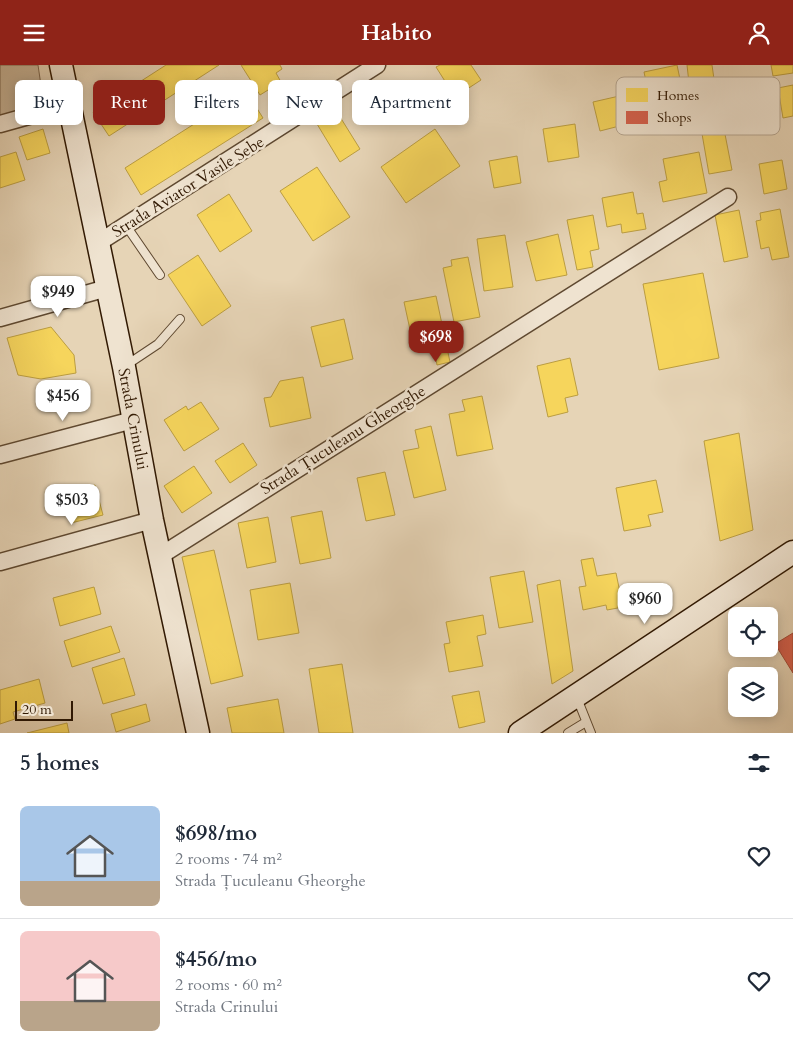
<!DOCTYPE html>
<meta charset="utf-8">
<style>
:root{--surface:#fff;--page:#f2f2f3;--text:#1f2937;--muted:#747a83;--line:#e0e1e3;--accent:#8f2418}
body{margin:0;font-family:Cardo,serif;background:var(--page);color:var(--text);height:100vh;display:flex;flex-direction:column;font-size:19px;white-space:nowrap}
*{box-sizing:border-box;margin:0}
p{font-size:16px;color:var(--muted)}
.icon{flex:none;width:28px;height:28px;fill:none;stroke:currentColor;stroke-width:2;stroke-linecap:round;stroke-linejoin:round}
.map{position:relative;height:668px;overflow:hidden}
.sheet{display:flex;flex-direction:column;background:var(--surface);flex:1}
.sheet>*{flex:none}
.banner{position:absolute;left:15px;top:15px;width:500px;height:45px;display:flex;gap:10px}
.fabs{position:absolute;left:728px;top:542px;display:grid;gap:10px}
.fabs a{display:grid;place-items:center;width:50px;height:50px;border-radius:8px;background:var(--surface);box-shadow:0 2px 12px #0003;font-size:25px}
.scale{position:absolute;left:15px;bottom:12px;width:58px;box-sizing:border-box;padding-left:5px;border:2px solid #311903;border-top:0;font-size:14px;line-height:18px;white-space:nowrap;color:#311903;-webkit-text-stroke:4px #efe3d0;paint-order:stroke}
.price{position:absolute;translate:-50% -42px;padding:0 11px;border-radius:10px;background:#fff;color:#222;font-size:16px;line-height:32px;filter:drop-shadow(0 1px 2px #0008)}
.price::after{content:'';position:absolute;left:50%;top:30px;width:15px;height:11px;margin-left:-8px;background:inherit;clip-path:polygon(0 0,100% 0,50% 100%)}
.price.on{background:var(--accent);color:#fff}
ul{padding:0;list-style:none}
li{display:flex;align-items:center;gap:15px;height:125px;padding:0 20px}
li+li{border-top:1px solid var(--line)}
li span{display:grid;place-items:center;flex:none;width:140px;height:100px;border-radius:8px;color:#555}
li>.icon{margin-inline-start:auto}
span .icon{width:60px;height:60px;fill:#fffc;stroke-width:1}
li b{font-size:21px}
h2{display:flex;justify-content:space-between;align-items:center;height:60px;padding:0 20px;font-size:21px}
.pill{padding:0 18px;border-radius:8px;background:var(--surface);box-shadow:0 2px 12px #0003;font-size:18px;line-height:45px}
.pill.on{background:var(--accent);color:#fff}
header{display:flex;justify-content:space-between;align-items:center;height:65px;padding:0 20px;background:var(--accent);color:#fff;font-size:22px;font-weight:600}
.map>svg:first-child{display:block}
.green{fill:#c7b498;stroke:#7c664e}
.homes{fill:#f6d55c;stroke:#bb9d41}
.shops{fill:#d6604d;stroke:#a44b37}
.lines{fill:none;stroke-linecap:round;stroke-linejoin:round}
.lane-casing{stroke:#5e4830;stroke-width:10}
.street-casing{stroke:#5e4830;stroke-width:19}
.secondary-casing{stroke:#311903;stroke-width:25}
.lane{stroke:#efe3d0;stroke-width:8}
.street{stroke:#efe3d0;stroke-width:16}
.secondary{stroke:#efe3d0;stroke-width:22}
.labels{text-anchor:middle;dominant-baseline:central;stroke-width:5;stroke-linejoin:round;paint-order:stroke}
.street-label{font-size:16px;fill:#311903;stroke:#efe3d0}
.key{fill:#efe3d0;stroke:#b6a692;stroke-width:1}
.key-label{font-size:14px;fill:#311903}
</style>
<header><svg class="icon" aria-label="menu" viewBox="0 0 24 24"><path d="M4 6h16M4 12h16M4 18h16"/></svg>Habito<svg class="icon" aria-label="person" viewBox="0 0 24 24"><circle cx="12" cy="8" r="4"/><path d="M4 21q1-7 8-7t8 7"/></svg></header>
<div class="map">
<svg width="793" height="668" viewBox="0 0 793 668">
<rect width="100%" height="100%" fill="#e6d4b6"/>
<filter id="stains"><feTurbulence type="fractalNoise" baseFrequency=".004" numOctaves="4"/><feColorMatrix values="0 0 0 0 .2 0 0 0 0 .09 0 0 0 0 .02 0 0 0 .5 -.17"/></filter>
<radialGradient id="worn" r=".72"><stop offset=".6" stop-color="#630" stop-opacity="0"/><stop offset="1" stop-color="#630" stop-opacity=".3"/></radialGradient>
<path class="green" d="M0,0H38L44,41L0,52Z"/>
<path class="homes" d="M166,0H219L109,71L93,47Z
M241,0H280L282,4L276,8L281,17L260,30Z
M440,0H471L481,15L455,32L436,2Z
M677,0L684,33L651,40L644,7Z
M687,0H712L714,14L689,18Z
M771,0H793V8L773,11Z
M793,20V51L783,53L778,23Z
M246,26L263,53L141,130L125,103Z
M628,29L635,57L600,66L593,37Z
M337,47L360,84L340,97L317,59Z
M575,59L579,92L548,97L543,64Z
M723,59L732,105L709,109L701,63Z
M43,64L50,88L27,95L19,72Z
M435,64L460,101L406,138L381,102Z
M16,87L25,115L0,123V92Z
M699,87L707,128L663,137L659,117L667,115L663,94Z
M517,91L521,118L494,123L489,96Z
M782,95L787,124L764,129L759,99Z
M317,102L350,152L313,176L280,126Z
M633,127L637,149L643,148L646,164L622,168L621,159L607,162L602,133Z
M229,129L252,166L220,187L197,150Z
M780,144L789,192L772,195L769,182L761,184L756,156L761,155L760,148Z
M739,145L748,192L724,197L715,150Z
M593,150L599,184L590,186L593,202L577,205L567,155Z
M558,169L567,210L536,216L526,177Z
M505,170L513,222L484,226L477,174Z
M198,190L231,241L202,261L168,210Z
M468,192L480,252L454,257L443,203L452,201L451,195Z
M703,208L719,293L659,305L643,219Z
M436,231L450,297L437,300L433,278L414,283L404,237Z
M344,254L353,294L321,302L311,262Z
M51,262L74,290L76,308L41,314L18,310L7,273Z
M570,293L578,330L565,333L568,347L548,352L537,301Z
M303,312L311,353L270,362L264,333L271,332L280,316Z
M482,331L493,384L457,391L449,349L465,346L462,335Z
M201,337L219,364L184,386L164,355L186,341L188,345Z
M431,361L446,425L414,433L403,386L419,383L415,365Z
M739,368L753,465L720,476L704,376Z
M243,378L257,400L230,418L215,396Z
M194,401L212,428L182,448L164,421Z
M385,407L395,450L366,456L357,413Z
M656,415L663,447L648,450L651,461L624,466L616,423Z
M95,420L103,450L71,458L63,428Z
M322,446L331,493L300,499L291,452Z
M268,452L276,497L247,503L238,458Z
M214,485L243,611L211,619L182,492Z
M593,493L597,511L616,508L623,542L607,545L606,540L583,545L579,522L586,521L581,495Z
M524,506L533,557L499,563L490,512Z
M560,515L573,606L552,619L537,520Z
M290,518L299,568L258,575L250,525Z
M94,522L101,549L60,561L53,533Z
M483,550L486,569L477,571L483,601L449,607L444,579L450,578L446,557Z
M111,561L120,587L72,602L64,576Z
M124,593L135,630L103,639L92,603Z
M342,599L353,668H319L309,604Z
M39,614L45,638L13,647L15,654L0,659V625Z
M479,626L485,657L459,663L452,631Z
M278,634L284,668H232L227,643Z
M146,639L150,656L116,667L111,649Z
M67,658L69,668H27Z"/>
<path class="shops" d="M793,568V608L775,579Z"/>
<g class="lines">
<defs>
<path id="lane" d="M127,162L160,210
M125,301L158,279L180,254
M577,633L591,668
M568,668L586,657"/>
<path id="street" d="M0,59L68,40
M98,178L377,0
M0,253L107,223
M0,390L133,355
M160,491L728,132
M0,497L152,455"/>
<path id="secondary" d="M61,0L124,302L152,455L198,668
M520,668L793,487"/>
</defs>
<use href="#lane" class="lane-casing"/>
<use href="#street" class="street-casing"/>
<use href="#secondary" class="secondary-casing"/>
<use href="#lane" class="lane"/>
<use href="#street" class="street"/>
<use href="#secondary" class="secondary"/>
</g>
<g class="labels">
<g class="street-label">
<text transform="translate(188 122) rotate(-32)">Strada Aviator Vasile Sebe</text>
<text transform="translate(133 354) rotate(79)">Strada Crinului</text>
<text transform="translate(343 375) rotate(-32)">Strada Țuculeanu Gheorghe</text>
</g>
</g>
<rect x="616" y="12" width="164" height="58" rx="8" class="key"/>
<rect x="626" y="23" width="22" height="14" fill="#f6d55c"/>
<rect x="626" y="46" width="22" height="13" fill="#d6604d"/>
<g class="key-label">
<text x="657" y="35">Homes</text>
<text x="657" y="57">Shops</text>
</g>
<rect width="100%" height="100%" filter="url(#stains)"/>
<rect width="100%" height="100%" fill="url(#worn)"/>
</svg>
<div class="fabs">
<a><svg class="icon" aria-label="locate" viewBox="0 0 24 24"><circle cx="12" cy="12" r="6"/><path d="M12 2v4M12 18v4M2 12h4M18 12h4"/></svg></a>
<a><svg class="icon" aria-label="layers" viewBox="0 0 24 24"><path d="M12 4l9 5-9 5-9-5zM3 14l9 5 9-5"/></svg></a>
</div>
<div class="scale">20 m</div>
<b class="price" style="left:58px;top:253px">$949</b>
<b class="price on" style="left:436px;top:298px">$698</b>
<b class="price" style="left:63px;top:357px">$456</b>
<b class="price" style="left:72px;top:461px">$503</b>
<b class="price" style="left:645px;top:560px">$960</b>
<div class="banner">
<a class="pill">Buy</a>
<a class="pill on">Rent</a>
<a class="pill">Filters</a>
<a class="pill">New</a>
<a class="pill">Apartment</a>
</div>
</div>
<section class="sheet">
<h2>5 homes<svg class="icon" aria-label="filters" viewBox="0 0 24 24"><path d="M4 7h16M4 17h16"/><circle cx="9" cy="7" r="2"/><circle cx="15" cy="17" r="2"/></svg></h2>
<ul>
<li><span style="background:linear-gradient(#a9c7e8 75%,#b9a48a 0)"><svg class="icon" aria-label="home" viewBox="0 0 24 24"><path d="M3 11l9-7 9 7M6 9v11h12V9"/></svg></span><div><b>$698/mo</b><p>2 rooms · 74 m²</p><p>Strada Țuculeanu Gheorghe</p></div><svg class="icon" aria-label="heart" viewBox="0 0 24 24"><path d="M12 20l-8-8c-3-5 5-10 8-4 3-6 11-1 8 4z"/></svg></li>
<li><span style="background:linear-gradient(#f6c9c9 70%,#b9a48a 0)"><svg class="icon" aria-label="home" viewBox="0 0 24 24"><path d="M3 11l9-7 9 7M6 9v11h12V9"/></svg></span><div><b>$456/mo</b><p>2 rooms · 60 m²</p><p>Strada Crinului</p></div><svg class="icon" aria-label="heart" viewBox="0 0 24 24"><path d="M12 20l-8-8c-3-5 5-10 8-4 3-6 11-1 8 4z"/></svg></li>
</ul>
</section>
